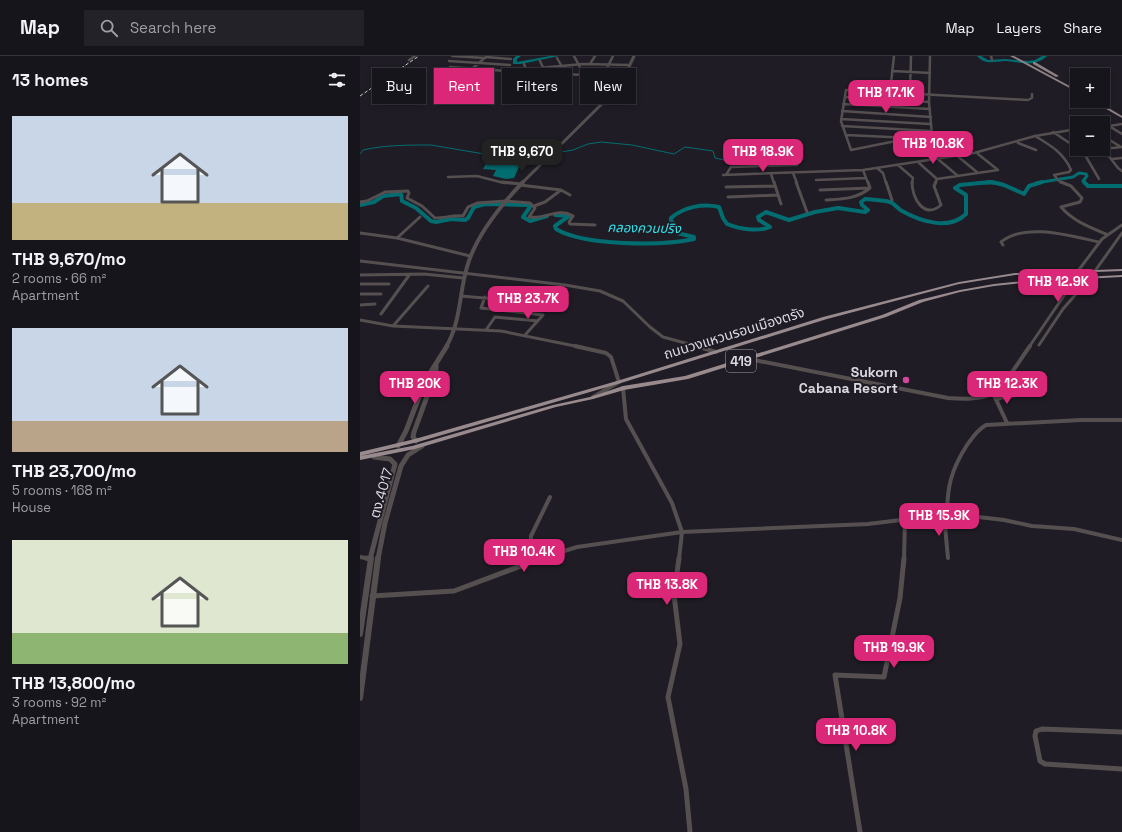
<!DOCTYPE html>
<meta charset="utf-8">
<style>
:root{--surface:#17151c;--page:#242229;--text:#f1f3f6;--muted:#9e9fa3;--line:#36343b;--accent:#db2777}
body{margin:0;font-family:"Space Grotesk","Noto Sans Thai",sans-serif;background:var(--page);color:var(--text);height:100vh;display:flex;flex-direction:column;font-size:15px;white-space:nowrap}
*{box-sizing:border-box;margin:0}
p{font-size:13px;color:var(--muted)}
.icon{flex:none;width:22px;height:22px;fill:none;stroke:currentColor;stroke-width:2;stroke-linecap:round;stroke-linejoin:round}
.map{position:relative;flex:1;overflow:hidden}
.side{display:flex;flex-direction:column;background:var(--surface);width:360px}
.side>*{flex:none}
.banner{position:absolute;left:12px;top:12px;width:380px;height:36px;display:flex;gap:8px}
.tools{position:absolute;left:710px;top:12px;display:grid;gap:8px}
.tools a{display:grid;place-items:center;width:40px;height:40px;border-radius:0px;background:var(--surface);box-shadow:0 2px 6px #0003,0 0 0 1px var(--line);font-size:20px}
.price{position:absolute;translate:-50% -34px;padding:0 9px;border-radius:8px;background:var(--accent);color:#fff;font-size:13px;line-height:26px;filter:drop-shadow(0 1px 2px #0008)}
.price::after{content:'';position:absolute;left:50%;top:24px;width:12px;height:9px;margin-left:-6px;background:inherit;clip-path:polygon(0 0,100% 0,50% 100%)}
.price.selected{background:#222;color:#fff}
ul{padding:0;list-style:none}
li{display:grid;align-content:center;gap:8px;height:212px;padding:0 12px}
li span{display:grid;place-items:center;height:124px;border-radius:0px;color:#555}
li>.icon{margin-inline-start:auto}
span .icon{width:72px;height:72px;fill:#fffc;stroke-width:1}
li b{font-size:17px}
h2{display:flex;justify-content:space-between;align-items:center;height:48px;padding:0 12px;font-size:17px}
.pill{padding:0 14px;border-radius:0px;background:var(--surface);box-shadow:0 2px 6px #0003,0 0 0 1px var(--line);font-size:14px;line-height:36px}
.pill.selected{background:var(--accent);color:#fff}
header{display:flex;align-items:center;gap:24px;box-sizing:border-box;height:56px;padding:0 20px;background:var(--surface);border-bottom:1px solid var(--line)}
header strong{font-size:19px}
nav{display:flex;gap:22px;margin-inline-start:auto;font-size:14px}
.search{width:280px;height:36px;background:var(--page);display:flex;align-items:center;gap:10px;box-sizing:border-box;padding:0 14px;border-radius:0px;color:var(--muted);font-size:15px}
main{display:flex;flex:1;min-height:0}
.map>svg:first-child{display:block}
.water{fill:#026d71}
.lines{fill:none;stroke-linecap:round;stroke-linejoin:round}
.stream{stroke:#026d71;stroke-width:1}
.canal-far1{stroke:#026d71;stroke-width:3}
.canal{stroke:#026d71;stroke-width:4}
.river{fill:#026d71;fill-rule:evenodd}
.minor-far3{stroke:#554f50;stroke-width:2.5}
.minor-far2{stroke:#554f50;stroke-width:3}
.minor-far1{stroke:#554f50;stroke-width:4}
.minor{stroke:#554f50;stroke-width:5}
.tertiary-far3{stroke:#554f50;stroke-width:3}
.tertiary-far2{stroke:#554f50;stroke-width:4}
.tertiary-far1{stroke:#554f50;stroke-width:5}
.tertiary{stroke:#554f50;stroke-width:6}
.primary{fill:#8d8183;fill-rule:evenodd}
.trunk{fill:#988a8d;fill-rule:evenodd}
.rail{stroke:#c7c5cc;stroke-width:1;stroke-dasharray:3.5 2;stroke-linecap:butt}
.hotel-dot{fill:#d1479c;stroke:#1f1c25;stroke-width:1.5}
.labels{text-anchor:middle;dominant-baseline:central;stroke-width:4;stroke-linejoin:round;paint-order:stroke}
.far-water-label{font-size:13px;font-style:italic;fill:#34e2e9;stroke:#1f1c25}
.shield{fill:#1f1c25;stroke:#a3a0a8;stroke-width:1}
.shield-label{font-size:13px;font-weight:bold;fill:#dbd9e0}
.street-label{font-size:14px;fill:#dbd9e0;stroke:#1f1c25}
.poi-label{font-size:14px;font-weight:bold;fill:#dbd9e0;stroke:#1f1c25;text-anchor:end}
</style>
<header>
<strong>Map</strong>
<div class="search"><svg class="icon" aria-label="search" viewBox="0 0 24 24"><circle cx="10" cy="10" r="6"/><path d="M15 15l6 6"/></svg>Search here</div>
<nav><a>Map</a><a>Layers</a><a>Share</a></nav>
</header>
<main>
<section class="side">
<h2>13 homes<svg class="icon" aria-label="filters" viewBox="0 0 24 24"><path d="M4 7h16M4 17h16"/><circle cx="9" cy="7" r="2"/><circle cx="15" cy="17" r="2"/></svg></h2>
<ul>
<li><span style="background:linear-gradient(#c9d6e8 70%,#c2b280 0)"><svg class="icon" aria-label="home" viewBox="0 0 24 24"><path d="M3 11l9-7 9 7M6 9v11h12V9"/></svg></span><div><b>THB 9,670/mo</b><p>2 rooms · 66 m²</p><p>Apartment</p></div></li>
<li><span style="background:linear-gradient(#c9d6e8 75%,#b9a48a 0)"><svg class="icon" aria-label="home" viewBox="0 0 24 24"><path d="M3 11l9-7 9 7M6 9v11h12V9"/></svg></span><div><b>THB 23,700/mo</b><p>5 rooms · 168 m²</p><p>House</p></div></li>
<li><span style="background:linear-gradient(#dfe7d0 75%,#8fb573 0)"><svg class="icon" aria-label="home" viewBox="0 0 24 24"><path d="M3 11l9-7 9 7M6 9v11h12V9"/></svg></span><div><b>THB 13,800/mo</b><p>3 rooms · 92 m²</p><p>Apartment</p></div></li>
</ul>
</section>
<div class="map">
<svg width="762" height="776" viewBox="0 0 762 776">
<rect width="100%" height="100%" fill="#1f1c25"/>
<path class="water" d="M130,105H157L163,107L158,113L154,122L146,123L133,120L136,114L123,113L127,106Z"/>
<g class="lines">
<path class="stream" d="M195,97L213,94L228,88L241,86L272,89L314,98L325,91L353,95L355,102L369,105
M0,98L3,94C25,89 48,89 71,89L142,101L191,97"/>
<path class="canal-far1" d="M617,127H639
M676,127L713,121L719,117L726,118L727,120L723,125L725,127"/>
<path class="canal" d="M632,126L644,129L664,138L669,130L682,126
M724,126L728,130H762
M0,149L14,146L23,140L41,138L42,145L56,152L71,165L76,166L91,163L105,164L108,162L114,151L125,148L169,149L170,151L163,161L170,165L187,160
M195,159L209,160L195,170L196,173C224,190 302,190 334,183V181L317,177V170L311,165V162C324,151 343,147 359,151L363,162L367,168C379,173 398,176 410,171L399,164L398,161L406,156L429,164L455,156L478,152L505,156L508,154L502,149L501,146L505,143C513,144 522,144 530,146C534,147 538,153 542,155C560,165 589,175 606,158V139L595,132L600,129L630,126"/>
<path class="river" d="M156,0H161L157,3V6L190,0H199L161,8H153V3Z
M617,0H621L628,4L645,3L668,5L675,4L682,0H687C675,12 661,6 646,5C634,5 626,10 617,0Z"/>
<path class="minor-far3" d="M92,0L125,2
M214,0L223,17
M253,0L245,16L265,18
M570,0L569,46L572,79L618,117
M631,0L632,4
M126,1L151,3
M197,2L205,16
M49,4L55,0
M89,5L150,9
M180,5L186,18
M164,8L168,18
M230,8L235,0
M90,11L146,15L223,8L270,9
M533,15L570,17
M106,18L127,0
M106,18L133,20
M530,36L534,0
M550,37L551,0
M181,39L193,27L196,18L230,19
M485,41L569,46
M483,48L570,53
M482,55L571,61
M481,63L570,68
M482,70L571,75
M749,70L762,78
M743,71L762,68
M693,76L717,92
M486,79L551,82L572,79
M675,80C690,89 704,97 711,114L709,116L694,119L700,126L704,127
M743,80L761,91
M551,82L491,94L481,65L486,34L668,44L672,42V38
M658,87L676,94
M718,93L725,99L739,123
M722,95L762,91
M618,98L638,114
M748,99L758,112L762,115
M752,103L762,102
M579,104L598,120
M559,107L577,123L638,114
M538,109L553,122L552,127
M517,112L523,117L526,127
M503,114L508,127
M433,117L437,127
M411,118L414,127
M363,119L503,114L614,97L675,80L717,73
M366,119L371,111L437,109
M88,121L117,120L144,127H152
M456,124L506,122
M575,127L577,123"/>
<path class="minor-far2" d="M142,126L161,128
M414,126L421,148
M436,126L447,156
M526,126L532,144
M552,126C552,142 564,164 581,149L574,130L576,126
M701,126L711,130L722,142L720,146L701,151C713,165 729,171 746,178
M160,129L201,134L210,139
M366,131L415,130
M460,134L510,132
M368,141L418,139
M466,144C482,143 497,143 510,132L508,126
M145,145L170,147L175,152L169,161C184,164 198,151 213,160L209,166L210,168L235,169
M0,146L7,145L25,136L48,135L49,137L47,142L62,150L75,162C85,162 93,159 103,160L108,151L117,147L146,145
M174,150L185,146L201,134
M0,177L37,182L110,200
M37,182L60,161
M643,189L641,186C665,166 711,180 739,186
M0,205L205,229L240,235L263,245L290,271L303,281L340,291
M718,215L742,183L762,169
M0,219L64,218L103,222
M0,228H29
M0,238H21
M101,240L172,246
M125,241L121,252L183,259
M0,249L15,248
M21,258L50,218
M0,264L33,270L141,275L220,291
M33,270L68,230
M126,274L135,261L178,265
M165,279L183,259
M679,289L703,253L730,222L762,177
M669,291L716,222"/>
<path class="minor-far1" d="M215,290L246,297L251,301L259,326L233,341
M336,290L356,296
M389,303L588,342C602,343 621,344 633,337C645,330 661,302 670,290
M263,332L266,363L312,447L322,476L319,503
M633,337L647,367
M636,344L643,341L669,337
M584,460L588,502
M587,460C587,431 591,414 607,389C613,381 617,374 626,369L721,364H762
M0,501L10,503
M170,503L171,480L190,441
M179,503L217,491L322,476L508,468L574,460L601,459L644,464L672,470L714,473L762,484
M544,503L545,464"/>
<path class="minor" d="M6,502L10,503
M319,502L314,539L320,588L308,641L326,733L330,776
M170,506V502
M12,540L94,535L182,502
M762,676L682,673L676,675L675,680L680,705L685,708L762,713
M500,776L475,619L524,621L540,542L544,502"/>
<path class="tertiary-far3" d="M162,127L260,30L274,0"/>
<path class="tertiary-far2" d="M86,291C101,266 99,238 107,211C116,179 140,150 163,126"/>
<path class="tertiary-far1" d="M56,385L53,381L54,376L76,316V309
M38,390L46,375L65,325L87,290
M10,503L35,408L30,403L14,401
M18,503L25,467L41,410L48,399L62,390"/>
<path class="tertiary" d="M0,578L11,502
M0,642L18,502"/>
<path class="primary" d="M650,0H654L717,34V36Z
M673,6H675L699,20L696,21L673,8Z
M732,45H737L762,60V62Z"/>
<path class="trunk" d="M762,213V215L655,219L599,228L467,263L261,327L58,386L0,400V396L55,383L257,325L463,261L599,226L655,217Z
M762,219V221L683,225L634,230L600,236L563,246L526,261L328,323L264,334L233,343L196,351L55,393L0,404V400L52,390L193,349L230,341L263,330L325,320L522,259L559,244L600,234L634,228L683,223Z"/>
<path class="rail" d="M0,40L59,0"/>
</g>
<circle class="hotel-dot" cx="546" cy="324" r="4"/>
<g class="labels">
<g class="far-water-label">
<text transform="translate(284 172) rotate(1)">คลองควนปริง</text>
</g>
<rect class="shield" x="366" y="294" width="30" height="22" rx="3"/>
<g class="shield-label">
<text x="381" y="305">419</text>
</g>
<g class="street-label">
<text transform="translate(374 277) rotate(-17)">ถนนวงแหวนรอบเมืองตรัง</text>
<text transform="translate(21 437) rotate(-74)">ตง.4017</text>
</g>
<g class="poi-label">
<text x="538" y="316">Sukorn<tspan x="538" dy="16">Cabana Resort</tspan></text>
</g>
</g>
</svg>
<div class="tools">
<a>+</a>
<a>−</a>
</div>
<b class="price" style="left:526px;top:58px">THB 17.1K</b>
<b class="price" style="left:573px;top:109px">THB 10.8K</b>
<b class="price selected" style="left:162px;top:117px">THB 9,670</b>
<b class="price" style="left:403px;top:117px">THB 18.9K</b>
<b class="price" style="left:698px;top:247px">THB 12.9K</b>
<b class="price" style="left:168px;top:264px">THB 23.7K</b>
<b class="price" style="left:55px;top:349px">THB 20K</b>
<b class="price" style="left:647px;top:349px">THB 12.3K</b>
<b class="price" style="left:579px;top:481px">THB 15.9K</b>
<b class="price" style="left:164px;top:517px">THB 10.4K</b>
<b class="price" style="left:307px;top:550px">THB 13.8K</b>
<b class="price" style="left:534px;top:613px">THB 19.9K</b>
<b class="price" style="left:496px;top:696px">THB 10.8K</b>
<div class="banner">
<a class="pill">Buy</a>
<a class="pill selected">Rent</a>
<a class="pill">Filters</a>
<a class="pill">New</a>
</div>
</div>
</main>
